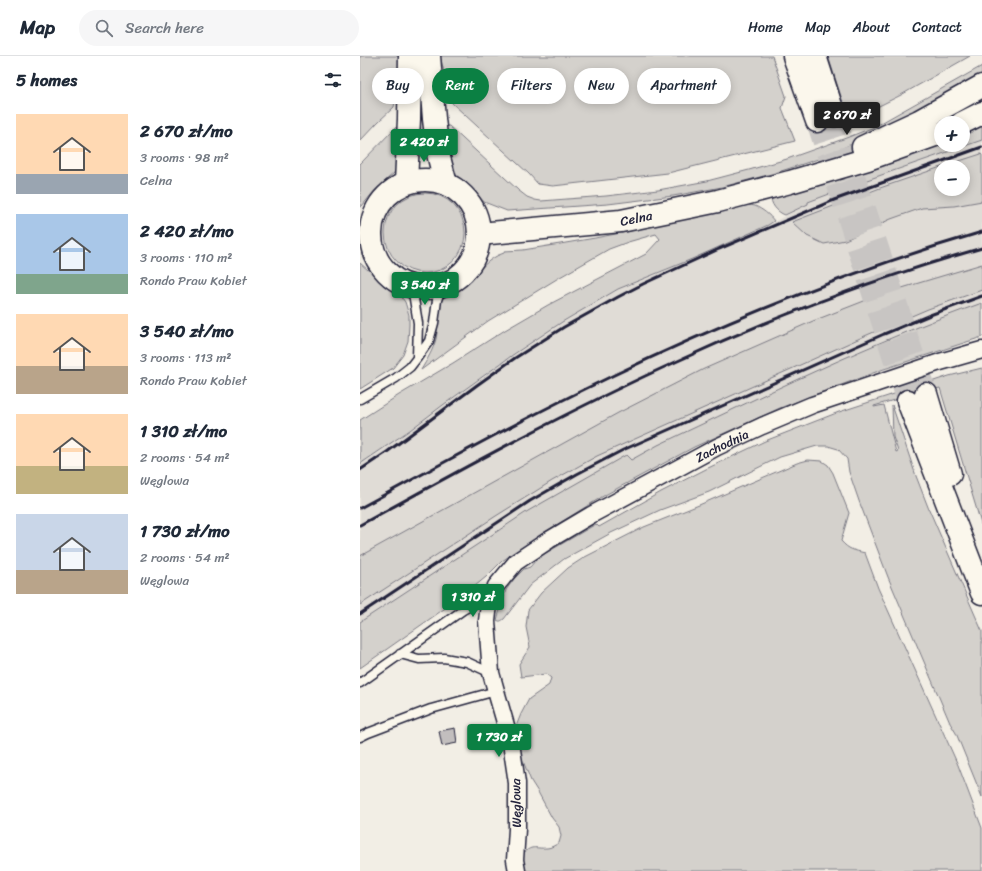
<!DOCTYPE html>
<meta charset="utf-8">
<style>
:root{--surface:#fff;--page:#f6f6f7;--text:#1f2937;--muted:#747a83;--line:#e0e1e3;--accent:#0b8043}
body{margin:0;font-family:Sriracha,sans-serif;background:var(--page);color:var(--text);height:100vh;display:flex;flex-direction:column;font-size:15px;white-space:nowrap}
*{box-sizing:border-box;margin:0}
p{font-size:13px;color:var(--muted)}
.icon{flex:none;width:22px;height:22px;fill:none;stroke:currentColor;stroke-width:2;stroke-linecap:round;stroke-linejoin:round}
.map{position:relative;flex:1;overflow:hidden}
.details{display:flex;flex-direction:column;background:var(--surface);width:360px}
.details>*{flex:none}
.top-card{position:absolute;left:12px;top:12px;width:380px;height:36px;display:flex;gap:8px}
.fabs{position:absolute;left:574px;top:60px;display:grid;gap:8px}
.fabs a{display:grid;place-items:center;width:36px;height:36px;border-radius:50%;background:var(--surface);box-shadow:0 2px 10px #0003;font-size:20px}
.price{position:absolute;translate:-50% -34px;padding:0 9px;border-radius:4px;background:var(--accent);color:#fff;font-size:13px;line-height:26px;filter:drop-shadow(0 1px 2px #0008)}
.price::after{content:'';position:absolute;left:50%;top:24px;width:12px;height:9px;margin-left:-6px;background:inherit;clip-path:polygon(0 0,100% 0,50% 100%)}
.price.on{background:#222;color:#fff}
ul{padding:0;list-style:none}
li{display:flex;align-items:center;gap:12px;height:100px;padding:0 16px}
li span{display:grid;place-items:center;flex:none;width:112px;height:80px;border-radius:0px;color:#555}
li>.icon{margin-inline-start:auto}
span .icon{width:48px;height:48px;fill:#fffc;stroke-width:1}
li b{font-size:17px}
h2{display:flex;justify-content:space-between;align-items:center;height:48px;padding:0 16px;font-size:17px}
.pill{padding:0 14px;border-radius:18px;background:var(--surface);box-shadow:0 2px 10px #0003;font-size:14px;line-height:36px}
.pill.on{background:var(--accent);color:#fff}
header{display:flex;align-items:center;gap:24px;box-sizing:border-box;height:56px;padding:0 20px;background:var(--surface);border-bottom:1px solid var(--line)}
header strong{font-size:19px}
nav{display:flex;gap:22px;margin-inline-start:auto;font-size:14px}
.search{width:280px;height:36px;background:var(--page);display:flex;align-items:center;gap:10px;box-sizing:border-box;padding:0 14px;border-radius:22px;color:var(--muted);font-size:15px}
main{display:flex;flex:1;min-height:0}
.map>svg:first-child{display:block}
.built{fill:#e0dcd6;fill-rule:evenodd}
.green{fill:#d4d1cc;stroke:#7b7a84}
.building{fill:#c2bebe;stroke:#22223b}
.lines{fill:none;stroke-linecap:round;stroke-linejoin:round}
.primary-tunnel{stroke:#c8c5c3;stroke-width:22;stroke-dasharray:22 11;stroke-linecap:butt}
.lane-casing{stroke:#22223b;stroke-width:11}
.street-casing{stroke:#22223b;stroke-width:19}
.secondary-casing{stroke:#22223b;stroke-width:25}
.primary-casing{stroke:#22223b;stroke-width:25}
.lane{stroke:#fbf7ec;stroke-width:8}
.street{stroke:#fbf7ec;stroke-width:16}
.secondary{stroke:#fbf7ec;stroke-width:22}
.primary{stroke:#fbf7ec;stroke-width:22}
.rail{stroke:#22223b;stroke-width:3}
.labels{text-anchor:middle;dominant-baseline:central;stroke-width:3;stroke-linejoin:round;paint-order:stroke}
.street-label{font-size:13px;fill:#22223b;stroke:#fbf7ec}
</style>
<header>
<strong>Map</strong>
<div class="search"><svg class="icon" aria-label="search" viewBox="0 0 24 24"><circle cx="10" cy="10" r="6"/><path d="M15 15l6 6"/></svg>Search here</div>
<nav><a>Home</a><a>Map</a><a>About</a><a>Contact</a></nav>
</header>
<main>
<section class="details">
<h2>5 homes<svg class="icon" aria-label="filters" viewBox="0 0 24 24"><path d="M4 7h16M4 17h16"/><circle cx="9" cy="7" r="2"/><circle cx="15" cy="17" r="2"/></svg></h2>
<ul>
<li><span style="background:linear-gradient(#ffd9b3 75%,#9aa5b1 0)"><svg class="icon" aria-label="home" viewBox="0 0 24 24"><path d="M3 11l9-7 9 7M6 9v11h12V9"/></svg></span><div><b>2 670 zł/mo</b><p>3 rooms · 98 m²</p><p>Celna</p></div></li>
<li><span style="background:linear-gradient(#a9c7e8 75%,#7fa58c 0)"><svg class="icon" aria-label="home" viewBox="0 0 24 24"><path d="M3 11l9-7 9 7M6 9v11h12V9"/></svg></span><div><b>2 420 zł/mo</b><p>3 rooms · 110 m²</p><p>Rondo Praw Kobiet</p></div></li>
<li><span style="background:linear-gradient(#ffd9b3 65%,#b9a48a 0)"><svg class="icon" aria-label="home" viewBox="0 0 24 24"><path d="M3 11l9-7 9 7M6 9v11h12V9"/></svg></span><div><b>3 540 zł/mo</b><p>3 rooms · 113 m²</p><p>Rondo Praw Kobiet</p></div></li>
<li><span style="background:linear-gradient(#ffd9b3 65%,#c2b280 0)"><svg class="icon" aria-label="home" viewBox="0 0 24 24"><path d="M3 11l9-7 9 7M6 9v11h12V9"/></svg></span><div><b>1 310 zł/mo</b><p>2 rooms · 54 m²</p><p>Węglowa</p></div></li>
<li><span style="background:linear-gradient(#c9d6e8 70%,#b9a48a 0)"><svg class="icon" aria-label="home" viewBox="0 0 24 24"><path d="M3 11l9-7 9 7M6 9v11h12V9"/></svg></span><div><b>1 730 zł/mo</b><p>2 rooms · 54 m²</p><p>Węglowa</p></div></li>
</ul>
</section>
<div class="map">
<svg width="622" height="815" viewBox="0 0 622 815">
<rect width="100%" height="100%" fill="#f2eee5"/>
<filter id="ink" filterUnits="userSpaceOnUse"><feTurbulence type="fractalNoise" baseFrequency=".025" numOctaves="2"/><feDisplacementMap in="SourceGraphic" scale="8" xChannelSelector="R" yChannelSelector="G"/><feConvolveMatrix kernelMatrix="1 2 1 2 8 2 1 2 1" color-interpolation-filters="sRGB"/></filter>
<g filter="url(#ink)">
<path class="built" d="M622,84V259L375,356L0,580V408L50,374L83,349L154,298L202,266L258,233L332,203L408,169L448,148V146L507,124ZM581,111H603V133H581Z"/>
<path class="green" d="M0,0H39L40,22L34,51L18,66L0,85Z
M80,0H412L426,40L422,52L435,85L308,117L193,130L178,128L169,118L92,47Z
M468,0H610L541,39L491,64L487,59Z
M622,10V18L599,32L496,86L458,103L415,117L362,131L313,140L248,148L147,155L124,146L112,132L98,121L88,110L81,70H89L158,134L167,141L175,144L181,145L246,140L298,134L347,125L389,114L427,103L486,82L514,71Z
M622,66V84L507,124L448,146V148L425,159C417,156 410,148 411,139L581,81V89H603V73Z
M43,70L41,103L34,117L15,134L2,150L0,151V108L35,72Z
M621,98L622,99V145L594,150L562,152L531,163L485,184L464,188L447,180L432,166L520,132L581,111V133H603V111H581Z
M25 177a40 40 0 1 1 80 0a40 40 0 1 1-80 0Z
M381,149C386,149 391,149 395,150C402,153 410,159 414,165L408,169L332,203L258,233L202,266L154,298L83,349L50,374L0,408V364L39,339L93,307L145,274L188,249L286,198L300,183L296,178L268,186L249,193L200,221L128,265L61,314C67,304 73,294 76,283C78,274 78,252 81,246C86,236 97,234 105,228C118,217 127,202 144,197V195L163,194L200,188L235,182L266,176Z
M0,207L8,214L9,212L23,227L40,239L45,246L49,259V269L48,285L43,299L33,312L0,333Z
M622,208V234L568,253L507,279L237,400L192,425L136,460L0,549V500L258,357L344,313L453,265L522,238Z
M622,247V281L521,314L420,352L334,391L245,439L185,476L142,505L126,521L104,539L0,612V566L168,455L266,399L271,404L298,389C404,339 511,286 622,247Z
M622,312V471L580,332L554,338L514,350V351L524,349L532,381L536,396L538,395L533,381L532,349L556,420L568,451L622,575V741L596,677L590,667L528,521L499,445L489,416L487,403L478,393L468,390H457L420,401L349,436L300,454L251,477L204,503L170,529L144,563C141,565 140,566 137,564L146,534L154,523L164,513L170,511L176,504L186,497L236,468L239,471L301,436L346,413L405,385L479,356L589,320Z
M448,404L462,405L468,409L473,417L489,457L481,485C489,494 493,494 505,497L518,532L598,709L622,772V815H164L162,799C172,788 174,793 187,792C191,792 195,789 199,787L201,780L199,771L192,762L178,736L171,725L161,700L155,673L161,658L169,643L189,629L191,622L186,618L161,621L159,608L170,591L166,571L168,554L181,537L208,512L225,501L284,471L339,449L437,407Z"/>
<path class="building" d="M95,672L97,687L82,690L79,675Z"/>
<g class="lines">
<path class="primary-tunnel" d="M474,59L566,338
M457,65L548,345"/>
<defs>
<path id="lane" d="M52,231L58,267L57,302
M0,343L36,322L50,311L57,302L69,285L74,267L77,244L82,230
M40,598L59,603L84,602L107,606L131,617
M0,627L103,554L132,538
M0,681L8,677L71,653L136,635"/>
<g id="street">
<path id="s1" d="M157,815L155,804L157,773V727L151,687L138,642L131,617L127,565L129,548L136,530L156,506L189,484L231,459L357,391L402,370L452,349L580,306L622,294"/>
</g>
<g id="secondary">
<path d="M602,67L622,57"/>
<path d="M503,91L559,65L622,30"/>
<circle cx="65" cy="178" r="54"/>
<path id="s2" d="M119,178L261,165L358,145L430,126L508,103L581,77"/>
</g>
<path id="primary" d="M69,0L74,63L78,98L86,128
M434,0L457,65
M455,0L474,59
M46,127L49,63L50,0
M566,338L590,418
M548,345L622,537"/>
</defs>
<use href="#lane" class="lane-casing"/>
<use href="#street" class="street-casing"/>
<use href="#secondary" class="secondary-casing"/>
<use href="#primary" class="primary-casing"/>
<use href="#lane" class="lane"/>
<use href="#street" class="street"/>
<use href="#secondary" class="secondary"/>
<use href="#primary" class="primary"/>
<path class="rail" d="M0,414L27,396L117,329L155,302L204,271L258,241L283,228L359,193L474,144L622,91
M0,452C83,407 166,361 252,320C371,263 495,213 622,176
M0,469C105,411 211,353 320,304C418,259 519,221 622,192
M0,558L170,445L217,418L263,394L524,278L570,259L622,240"/>
</g>
</g>
<g class="labels">
<g class="street-label">
<text stroke="none"><textPath href="#s2" startOffset="158">Celna</textPath></text>
<text stroke="none"><textPath href="#s1" startOffset="558">Zachodnia</textPath></text>
<text transform="translate(156 747) rotate(-91)">Węglowa</text>
</g>
</g>
</svg>
<div class="fabs">
<a>+</a>
<a>−</a>
</div>
<b class="price on" style="left:487px;top:80px">2 670 zł</b>
<b class="price" style="left:64px;top:107px">2 420 zł</b>
<b class="price" style="left:65px;top:250px">3 540 zł</b>
<b class="price" style="left:113px;top:562px">1 310 zł</b>
<b class="price" style="left:139px;top:702px">1 730 zł</b>
<div class="top-card">
<a class="pill">Buy</a>
<a class="pill on">Rent</a>
<a class="pill">Filters</a>
<a class="pill">New</a>
<a class="pill">Apartment</a>
</div>
</div>
</main>
